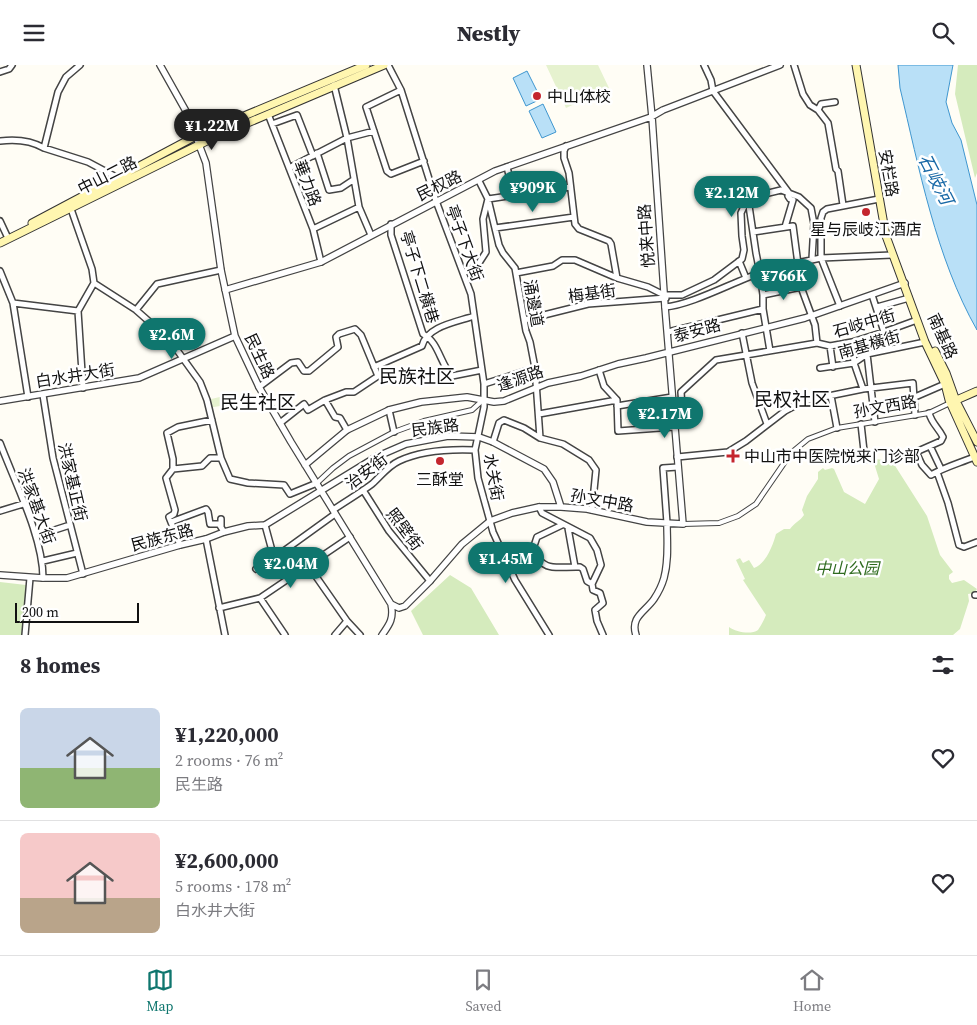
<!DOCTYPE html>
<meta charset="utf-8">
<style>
:root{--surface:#fff;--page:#f7f7f7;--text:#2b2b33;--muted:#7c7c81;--line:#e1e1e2;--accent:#0f766e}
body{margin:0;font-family:"Source Serif 4","Noto Sans SC",serif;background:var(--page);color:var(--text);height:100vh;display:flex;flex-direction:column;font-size:19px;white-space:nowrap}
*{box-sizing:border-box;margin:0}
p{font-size:16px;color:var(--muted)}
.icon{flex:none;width:28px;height:28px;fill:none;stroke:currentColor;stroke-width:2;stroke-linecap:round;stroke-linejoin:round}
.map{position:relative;height:570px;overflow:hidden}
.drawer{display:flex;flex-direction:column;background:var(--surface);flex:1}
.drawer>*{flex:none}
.scale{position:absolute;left:15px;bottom:12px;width:124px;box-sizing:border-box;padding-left:5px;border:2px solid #111;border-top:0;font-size:14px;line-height:18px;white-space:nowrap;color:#111;-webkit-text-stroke:4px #fff;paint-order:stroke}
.price{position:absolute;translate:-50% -42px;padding:0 11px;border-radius:18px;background:var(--accent);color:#fff;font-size:16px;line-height:32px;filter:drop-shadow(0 1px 2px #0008)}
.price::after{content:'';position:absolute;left:50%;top:30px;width:15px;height:11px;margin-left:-8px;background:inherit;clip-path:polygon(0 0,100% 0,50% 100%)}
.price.current{background:#222;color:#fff}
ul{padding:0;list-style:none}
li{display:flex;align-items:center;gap:15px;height:125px;padding:0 20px}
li+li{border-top:1px solid var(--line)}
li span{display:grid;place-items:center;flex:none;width:140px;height:100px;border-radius:8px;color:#555}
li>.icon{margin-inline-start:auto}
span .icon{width:60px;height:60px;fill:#fffc;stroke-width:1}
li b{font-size:21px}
h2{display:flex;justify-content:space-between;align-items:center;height:60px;padding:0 20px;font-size:21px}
header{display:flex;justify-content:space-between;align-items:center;height:65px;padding:0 20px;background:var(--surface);font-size:22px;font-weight:800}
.tab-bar{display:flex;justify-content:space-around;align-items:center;height:70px;border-top:1px solid var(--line);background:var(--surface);font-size:14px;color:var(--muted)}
.tab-bar a{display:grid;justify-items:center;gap:2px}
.tab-bar .current{color:var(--accent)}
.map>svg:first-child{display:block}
.green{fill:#d5ebbd}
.pitch{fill:#e6f2cf}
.water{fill:#b9e0f7;stroke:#3f96cf}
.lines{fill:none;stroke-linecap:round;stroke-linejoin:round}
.pedestrian-casing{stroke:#444;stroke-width:6}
.minor-casing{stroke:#444;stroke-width:8}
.tertiary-casing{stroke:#444;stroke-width:8}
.secondary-casing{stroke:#333;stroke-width:9}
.pedestrian{stroke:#fff;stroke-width:4}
.minor{stroke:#fff;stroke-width:5}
.tertiary{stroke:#fff;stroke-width:5.5}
.secondary{stroke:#fff6b0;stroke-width:7}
.poi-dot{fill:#c4262e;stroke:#fff;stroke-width:2}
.labels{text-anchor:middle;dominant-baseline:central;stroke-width:5;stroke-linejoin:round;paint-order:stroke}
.poi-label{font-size:16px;fill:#111;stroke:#fff;text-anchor:start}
.street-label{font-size:16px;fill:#111;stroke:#fff}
.park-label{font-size:16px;font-style:italic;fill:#2f6b1f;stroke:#fff}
.water-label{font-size:18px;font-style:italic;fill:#1768a6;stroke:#fff}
.quarter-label{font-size:19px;fill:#111;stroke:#fff}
</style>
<header><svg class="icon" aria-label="menu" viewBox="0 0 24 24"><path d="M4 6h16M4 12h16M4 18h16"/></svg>Nestly<svg class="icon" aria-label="search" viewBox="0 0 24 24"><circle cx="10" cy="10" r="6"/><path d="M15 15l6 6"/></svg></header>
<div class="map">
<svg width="977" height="570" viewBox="0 0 977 570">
<rect width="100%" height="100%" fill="#fffdf5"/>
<path class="green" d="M958,0H977V108L975,113L955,29Z
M875,394L892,396L927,451L940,490L953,507L949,510V514L952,518L964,515L977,524L974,528L968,529L969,536L960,564L953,570H729V562C736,567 751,570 758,565C761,561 764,555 766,550L743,515L745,514L736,495L740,493L743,498L749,495L754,503C766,499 773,480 776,469L784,464H790C794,458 800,456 804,450L802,445L807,431L818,414V407L823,403L825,405L832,403L834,404L844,427L865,439L879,414L874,398Z
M449,407L451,419H445L436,423L435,409Z
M450,510L471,523L499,570H423L411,546Z
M0,517L26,520L22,570H0Z"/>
<path class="pitch" d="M546,0H598L609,23L566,43Z
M224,331L225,340L209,343L207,335Z"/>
<path class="water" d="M898,0H953L946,37L952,58L961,75L977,140V265C936,193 919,103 900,23Z
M527,6L541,34L526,41L513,13Z
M543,39L556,67L542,73L529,46Z"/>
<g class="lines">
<defs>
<path id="pedestrian" d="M317,418L333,403L349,391L394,367L424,356L472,345L484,334
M683,459L719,458L738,451L756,439L791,388L808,374L837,363L929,348L950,338"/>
<path id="minor" d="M388,0L401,25L436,136L471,229L484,319V342L475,385L478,413L493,467L515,515L549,570
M704,0L711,15L713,26L789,128L788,131L790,134L793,135L785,162
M794,0L803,29L810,40L818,45L828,58L836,104L838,106L843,140
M0,7L9,4L12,0
M334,20L347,73L359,142L371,170
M401,25L366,42L387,106L391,109L424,96
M818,45L821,39L835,37
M268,49L313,164L321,197
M272,59L297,50L313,91
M0,76C16,74 30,75 44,83L88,97L118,113
M566,81L564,86V93L569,108L575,159L579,164L609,176L611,179L617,213
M44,83L58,27L66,12L80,0
M317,88L329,125L341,123L353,115
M507,102L514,131
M289,103L347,73L374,66
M479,116L488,134L499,180L503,188L515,203L526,266L530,277L535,303L540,373
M748,134L756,188L760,208L763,230V244L770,286
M71,144L92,204L94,218L78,246L83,323
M0,156L7,171
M391,159V170L423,269C439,277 440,299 452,311L482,305
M495,163L574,152
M313,164L359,142
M753,167L793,161L801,222L815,260L817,278
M739,196L746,213
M797,198L821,193L892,190
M0,206L13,238L28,332
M463,208L477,201L486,187L483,154L488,134L570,122
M516,208L553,201L562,195H575L617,213L648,222L664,230H682L714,215L742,194L744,185L742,171L741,148L748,133L781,125L799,132L811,143L814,159L812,194
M94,218L136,245L169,274L200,317L207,335L221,393L230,414L248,418L284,420L290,429L317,418
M763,230L801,222
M872,230L884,267
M13,238L78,246
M840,241L821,193V153L823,147L827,144L879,134
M665,242C691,240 733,217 760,208
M877,242L909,233
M136,245L157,219L221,205
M524,255L588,239L666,233
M668,267L763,244
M742,268L752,318L767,359
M852,277L854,298L863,324
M830,281L833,302
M867,289L875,357
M374,302L422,281C427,261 457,257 474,251
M820,303L854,298L867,289L925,277
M599,305L604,321L617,335L618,366L674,362
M484,319L535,303
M259,322L291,298L298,297L304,306H309L338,282L336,272L339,269L355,264L361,270L378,311L354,327H346L325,335L308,345L304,339L280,358
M43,330L53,393L83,509
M831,331L837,363
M915,332L945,319
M325,335L335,352L340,353L347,365
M617,341L672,332
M389,345L394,367
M673,348L682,343L681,327L716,295L817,278L830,281L852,277L884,267L917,255
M929,348C932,359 938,362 943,372L941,376L916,387L922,400L931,410C945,402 960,398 974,392
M539,349L617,335
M861,359L865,395
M493,377L499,358L504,355L524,363L540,373L563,379L589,395L596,405L592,445
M0,378C15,418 43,472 43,513
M930,381L941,404
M677,392L728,387L746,376L785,346L804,336L863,324L913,318L915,350
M173,404L202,401L210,393H221
M937,407L948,438L959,480L964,482L977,477
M363,425L389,466L430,516
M539,442L542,448L590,473L597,485L601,500L592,519L593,525L600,528L603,538L595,545L597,556L603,570
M333,445C346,436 360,428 372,419C381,411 388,401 399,396C422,385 450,384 475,385
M0,446L23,439
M171,457L206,444L208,447L210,459H219L224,467
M667,458L663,403L678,402
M265,460L274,493
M562,460L537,472L533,484C543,509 558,501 580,502L583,504L587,516L592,519
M221,461V454
M568,463L575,502
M36,471L70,460
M206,474L225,570
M180,480L169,452L174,449L175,445L166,413L173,404V394L167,368L178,362L212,355
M43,496L77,488
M308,500L347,556L360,570
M256,504L274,493L335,449
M975,530H977
M260,533L285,570
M219,543L260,533L350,472
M25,570L30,513
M335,570L347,556"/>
<path id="tertiary" d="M160,0L187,48L206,98L221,205L235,271L259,322L291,377L391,539C394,553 390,559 382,570
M225,225L321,197L495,106L651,52L663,45L780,0
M0,336L139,313L235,271
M305,400L347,365L389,345L421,337L467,332L494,337L504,336L548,318L581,311L618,299L646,293L805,253L905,218
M0,510L43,513H67L180,480L206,474L224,467L248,461L265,460L376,392L406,379L448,371L479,372L493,377L544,404L553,417L561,442
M391,539L399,543L405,541L430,516L462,479L490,456L512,448L539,442H561L587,444L647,457L683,459L665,242L652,52L647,0
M636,570C630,552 645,547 654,534C658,528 662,520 664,513C669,495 667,476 667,458"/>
<path id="secondary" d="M856,0L886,171L925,277L945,319L949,335L977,397
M32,158L196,71L366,0
M0,178L217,71L384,0
M935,286L946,308L956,336L977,377
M952,337L977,326"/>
</defs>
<use href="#pedestrian" class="pedestrian-casing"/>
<use href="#minor" class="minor-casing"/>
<use href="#tertiary" class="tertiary-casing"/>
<use href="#secondary" class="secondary-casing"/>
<use href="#pedestrian" class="pedestrian"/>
<use href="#minor" class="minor"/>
<use href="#tertiary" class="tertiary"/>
<use href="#secondary" class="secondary"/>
</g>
<g class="poi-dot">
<circle cx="537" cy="31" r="5"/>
<circle cx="866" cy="147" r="5"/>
<path d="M730.5 383.5h5v5h5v5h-5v5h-5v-5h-5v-5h5z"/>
<circle cx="440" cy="396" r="5"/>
</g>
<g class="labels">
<g class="poi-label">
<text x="547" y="31">中山体校</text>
<text x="866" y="164" text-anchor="middle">星与辰岐江酒店</text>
<text x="744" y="391">中山市中医院悦来门诊部</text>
<text x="440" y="414" text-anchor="middle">三酥堂</text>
</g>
<g class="street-label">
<text transform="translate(889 108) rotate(80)">安栏路</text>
<text transform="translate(107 110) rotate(-27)">中山二路</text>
<text transform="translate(308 118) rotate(69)">華力路</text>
<text transform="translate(439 120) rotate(-26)">民权路</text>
<text transform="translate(646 171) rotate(-94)">悦来中路</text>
<text transform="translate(465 178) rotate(70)">亭子下大街</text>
<text transform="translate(420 212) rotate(73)">亭子下二橫巷</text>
<text transform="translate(592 228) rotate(-8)">梅基街</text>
<text transform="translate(534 238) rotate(80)">涌邊道</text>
<text transform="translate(864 258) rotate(-16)">石岐中街</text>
<text transform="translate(697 265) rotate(-15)">泰安路</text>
<text transform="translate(943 271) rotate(65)">南基路</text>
<text transform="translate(869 279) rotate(-16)">南基橫街</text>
<text transform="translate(260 291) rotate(65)">民生路</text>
<text transform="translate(75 310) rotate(-9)">白水井大街</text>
<text transform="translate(520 313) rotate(-19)">逢源路</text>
<text transform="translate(885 341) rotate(-10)">孙文西路</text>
<text transform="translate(435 362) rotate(-7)">民族路</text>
<text transform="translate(366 406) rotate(-37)">治安街</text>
<text transform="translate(494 412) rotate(80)">水关街</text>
<text transform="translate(73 417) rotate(77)">洪家基正街</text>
<text transform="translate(602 435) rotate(10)">孙文中路</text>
<text transform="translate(37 441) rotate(70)">洪家基大街</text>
<text transform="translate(405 464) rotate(53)">照壁街</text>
<text transform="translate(162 472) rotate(-15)">民族东路</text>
</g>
<g class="park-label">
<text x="847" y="503">中山公园</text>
</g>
<g class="water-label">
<text transform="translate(936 114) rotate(63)">石岐河</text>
</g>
<g class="quarter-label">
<text x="417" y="311">民族社区</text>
<text x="792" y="334">民权社区</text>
<text x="258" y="337">民生社区</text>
</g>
</g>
</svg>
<div class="scale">200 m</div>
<b class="price current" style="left:212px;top:86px">¥1.22M</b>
<b class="price" style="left:533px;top:148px">¥909K</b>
<b class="price" style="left:732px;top:153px">¥2.12M</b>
<b class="price" style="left:784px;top:236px">¥766K</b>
<b class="price" style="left:172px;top:295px">¥2.6M</b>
<b class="price" style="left:665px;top:374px">¥2.17M</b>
<b class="price" style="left:506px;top:519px">¥1.45M</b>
<b class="price" style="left:291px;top:524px">¥2.04M</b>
</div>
<section class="drawer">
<h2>8 homes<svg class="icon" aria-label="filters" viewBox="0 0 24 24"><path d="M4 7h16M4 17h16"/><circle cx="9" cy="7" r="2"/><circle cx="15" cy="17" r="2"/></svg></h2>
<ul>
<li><span style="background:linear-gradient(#c9d6e8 60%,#8fb573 0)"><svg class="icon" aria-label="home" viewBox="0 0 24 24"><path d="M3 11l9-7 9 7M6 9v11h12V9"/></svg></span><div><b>¥1,220,000</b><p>2 rooms · 76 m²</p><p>民生路</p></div><svg class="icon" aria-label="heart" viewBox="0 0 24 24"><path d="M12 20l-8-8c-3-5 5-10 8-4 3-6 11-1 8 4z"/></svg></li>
<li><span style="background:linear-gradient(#f6c9c9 65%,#b9a48a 0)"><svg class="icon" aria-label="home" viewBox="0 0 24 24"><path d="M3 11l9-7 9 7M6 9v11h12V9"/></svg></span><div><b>¥2,600,000</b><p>5 rooms · 178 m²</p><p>白水井大街</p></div><svg class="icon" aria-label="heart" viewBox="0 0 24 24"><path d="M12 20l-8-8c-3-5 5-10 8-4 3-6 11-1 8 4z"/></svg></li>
</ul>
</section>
<nav class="tab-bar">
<a class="current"><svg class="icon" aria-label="map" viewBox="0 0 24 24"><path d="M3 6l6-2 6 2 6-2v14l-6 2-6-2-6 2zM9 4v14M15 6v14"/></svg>Map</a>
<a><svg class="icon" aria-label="saved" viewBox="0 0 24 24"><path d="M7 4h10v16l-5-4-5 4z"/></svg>Saved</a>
<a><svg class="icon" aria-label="home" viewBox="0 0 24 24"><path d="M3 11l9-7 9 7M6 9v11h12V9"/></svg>Home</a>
</nav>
